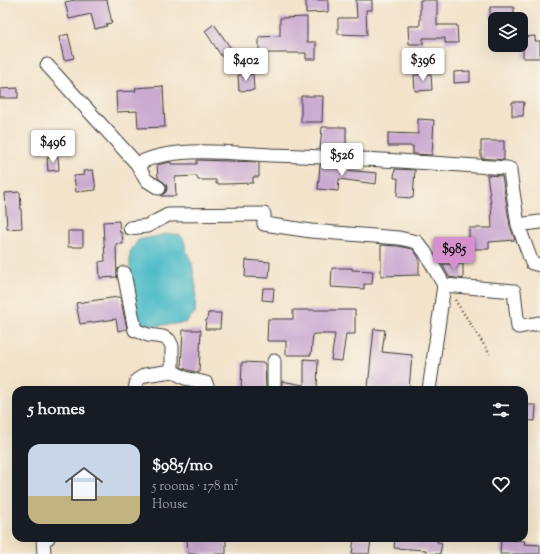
<!DOCTYPE html>
<meta charset="utf-8">
<style>
:root{--surface:#171b24;--page:#20242c;--text:#f1f3f6;--muted:#9ea1a6;--line:#363941;--accent:#d690ce}
body{margin:0;font-family:"Sorts Mill Goudy",serif;background:var(--page);color:var(--text);height:100vh;display:flex;flex-direction:column;font-size:15px;white-space:nowrap}
*{box-sizing:border-box;margin:0}
p{font-size:13px;color:var(--muted)}
.icon{flex:none;width:22px;height:22px;fill:none;stroke:currentColor;stroke-width:2;stroke-linecap:round;stroke-linejoin:round}
.map{position:relative;flex:1;overflow:hidden}
.drawer{position:absolute;left:12px;top:386px;width:516px;height:156px;display:flex;flex-direction:column;background:var(--surface);border-radius:12px;box-shadow:0 4px 16px #0002}
.drawer>*{flex:none}
.controls{position:absolute;left:488px;top:12px;display:grid;gap:8px}
.controls a{display:grid;place-items:center;width:40px;height:40px;border-radius:8px;background:var(--surface);box-shadow:0 4px 16px #0002;font-size:20px}
.price{position:absolute;translate:-50% -34px;padding:0 9px;border-radius:4px;background:#fff;color:#222;font-size:13px;line-height:26px;filter:drop-shadow(0 1px 2px #0008)}
.price::after{content:'';position:absolute;left:50%;top:24px;width:12px;height:9px;margin-left:-6px;background:inherit;clip-path:polygon(0 0,100% 0,50% 100%)}
.price.active{background:var(--accent);color:#111}
ul{padding:0;list-style:none}
li{display:flex;align-items:center;gap:12px;height:100px;padding:0 16px}
li+li{border-top:1px solid var(--line)}
li span{display:grid;place-items:center;flex:none;width:112px;height:80px;border-radius:12px;color:#555}
li>.icon{margin-inline-start:auto}
span .icon{width:48px;height:48px;fill:#fffc;stroke-width:1}
li b{font-size:17px}
h2{display:flex;justify-content:space-between;align-items:center;height:48px;padding:0 16px;font-size:17px}
.map>svg:first-child{display:block}
.water{fill:#4ebcc8;stroke:#356c72}
.building{fill:#caaad1}
.lines{fill:none;stroke-linecap:round;stroke-linejoin:round}
.minor-casing{stroke:#3c3a36;stroke-width:15}
.path{stroke:#3c3a36;stroke-width:2.5;stroke-dasharray:1 3;stroke-linecap:butt}
.minor{stroke:#fff;stroke-width:13}
</style>
<div class="map">
<svg width="540" height="554" viewBox="0 0 540 554">
<rect width="100%" height="100%" fill="#f7f3e8"/>
<filter id="ink" filterUnits="userSpaceOnUse"><feTurbulence type="fractalNoise" baseFrequency=".025" numOctaves="2"/><feDisplacementMap in="SourceGraphic" scale="8" xChannelSelector="R" yChannelSelector="G"/><feConvolveMatrix kernelMatrix="1 2 1 2 8 2 1 2 1" color-interpolation-filters="sRGB"/></filter>
<filter id="wash" filterUnits="userSpaceOnUse"><feTurbulence type="fractalNoise" baseFrequency=".012" numOctaves="4" result="noise"/><feDisplacementMap in="SourceGraphic" scale="16" xChannelSelector="R" yChannelSelector="G"/><feGaussianBlur stdDeviation="0.9" result="paint"/><feColorMatrix in="noise" values="0 0 0 0 0 0 0 0 0 0 0 0 0 0 0 0 0 1.4 0 .05"/><feComposite in="paint" operator="in"/></filter>
<g filter="url(#wash)">
<rect width="100%" height="100%" fill="#f3e3ca"/>
<path class="water" d="M167,234H174L180,235L184,240L187,253L192,263L196,287L195,313L185,323L152,326L137,322L130,266V252L138,240Z"/>
<g id="blocks">
<path class="building" d="M75,0H107L112,23L106,24L107,26L95,29L91,14L69,19L65,2Z
M306,0H328V12L306,13Z
M356,0H372V10H366L367,35L338,34V18H357Z
M420,0H437V25H457L458,43H445V38H423V44H409L408,26H420Z
M490,7H514V19H490Z
M307,17V42H316V59H306V53H259V37L280,36V18Z
M214,24L232,50L222,57L205,31Z
M68,34L74,58L64,60L59,37Z
M535,36V41H540V58H523V37Z
M470,71V82L454,83V72Z
M253,74L254,90L239,91L238,75Z
M431,74L432,90L415,91L414,75Z
M163,86L165,127L138,128L137,111L117,112L116,92L136,91L135,88Z
M18,88V98H0V89Z
M301,96H323L322,122H301Z
M512,102H524L523,116H512Z
M418,119L434,120L432,155L413,154V146H388V133L418,134Z
M322,127H346V150L320,149Z
M481,141H504V160L481,158Z
M58,157L59,170L48,171L47,158Z
M197,160L259,162V177H253V183L225,184H216V180H198L197,176L175,177L176,196H161L166,192L167,188L166,184L158,178L157,165L171,162V164H197Z
M320,165L345,166V170L377,173L376,184L339,179L338,191L318,189Z
M395,169L415,170L413,198L397,197L398,178H394Z
M93,170L96,190L76,192L74,176L84,175L83,171Z
M487,175L502,176L510,226L515,240L489,242V249H469V228H492L491,204Z
M20,192L22,228L7,229L5,193Z
M119,221L120,233H122L123,244H116L117,277L100,278L99,262L105,261L103,222Z
M68,231H83V247H68Z
M381,245L398,246L413,249L419,258V275L381,276Z
M246,260L270,262L269,278L245,277Z
M442,264H463V279L449,277Z
M332,268H352V270L373,271L372,284H364V289L331,287Z
M263,288H274L273,301L262,300Z
M118,297H120L127,329L118,331L116,319L80,324L76,303Z
M293,310H355V334H346L342,361L331,360L335,334H313L311,355H286V341H267L268,319H293Z
M208,313H221L220,329H205L206,320H207Z
M374,329L385,330L382,352L412,355L409,390H388L368,387Z
M183,330H201L199,373L188,370L181,367Z
M304,359L318,360L317,390H304Z
M242,362L265,363L266,390H241Z
M282,381L303,385V390H282Z
M524,405H536L535,421L524,420Z
M226,538V554H188L187,539Z
M354,538L371,539L369,554H352Z
M395,538H437V542L442,543L440,554H426V550L394,548Z
M501,539L525,541L524,544L540,545V554H500Z"/>
</g>
</g>
<g filter="url(#ink)">
<use href="#blocks" fill-opacity="0" stroke="#3c3a36" stroke-width="1"/>
<g class="lines">
<defs>
<path id="minor" d="M47,65L137,164L146,180L159,188
M137,164C173,145 231,153 271,155C350,157 428,163 507,168L510,169V172L518,225
M540,222L518,225L532,263L540,265
M130,228L147,226L168,215L264,214V224L311,231L399,238L417,242L425,252L444,285
M124,273L135,330L148,335L163,337L169,340L172,346V371L145,375L137,380L135,390
M274,361V390
M172,371L185,378L206,383L208,390
M429,390L444,285L514,291L518,327L540,323
M44,554L43,539L48,538"/>
</defs>
<use href="#minor" class="minor-casing"/>
<path class="path" d="M455,300L490,354"/>
<use href="#minor" class="minor"/>
</g>
</g>
</svg>
<div class="controls">
<a><svg class="icon" aria-label="layers" viewBox="0 0 24 24"><path d="M12 4l9 5-9 5-9-5zM3 14l9 5 9-5"/></svg></a>
</div>
<b class="price" style="left:246px;top:82px">$402</b>
<b class="price" style="left:423px;top:82px">$396</b>
<b class="price" style="left:53px;top:164px">$496</b>
<b class="price" style="left:342px;top:177px">$526</b>
<b class="price active" style="left:454px;top:271px">$985</b>
<section class="drawer">
<h2>5 homes<svg class="icon" aria-label="filters" viewBox="0 0 24 24"><path d="M4 7h16M4 17h16"/><circle cx="9" cy="7" r="2"/><circle cx="15" cy="17" r="2"/></svg></h2>
<ul>
<li><span style="background:linear-gradient(#c9d6e8 65%,#c2b280 0)"><svg class="icon" aria-label="home" viewBox="0 0 24 24"><path d="M3 11l9-7 9 7M6 9v11h12V9"/></svg></span><div><b>$985/mo</b><p>5 rooms · 178 m²</p><p>House</p></div><svg class="icon" aria-label="heart" viewBox="0 0 24 24"><path d="M12 20l-8-8c-3-5 5-10 8-4 3-6 11-1 8 4z"/></svg></li>
</ul>
</section>
</div>
